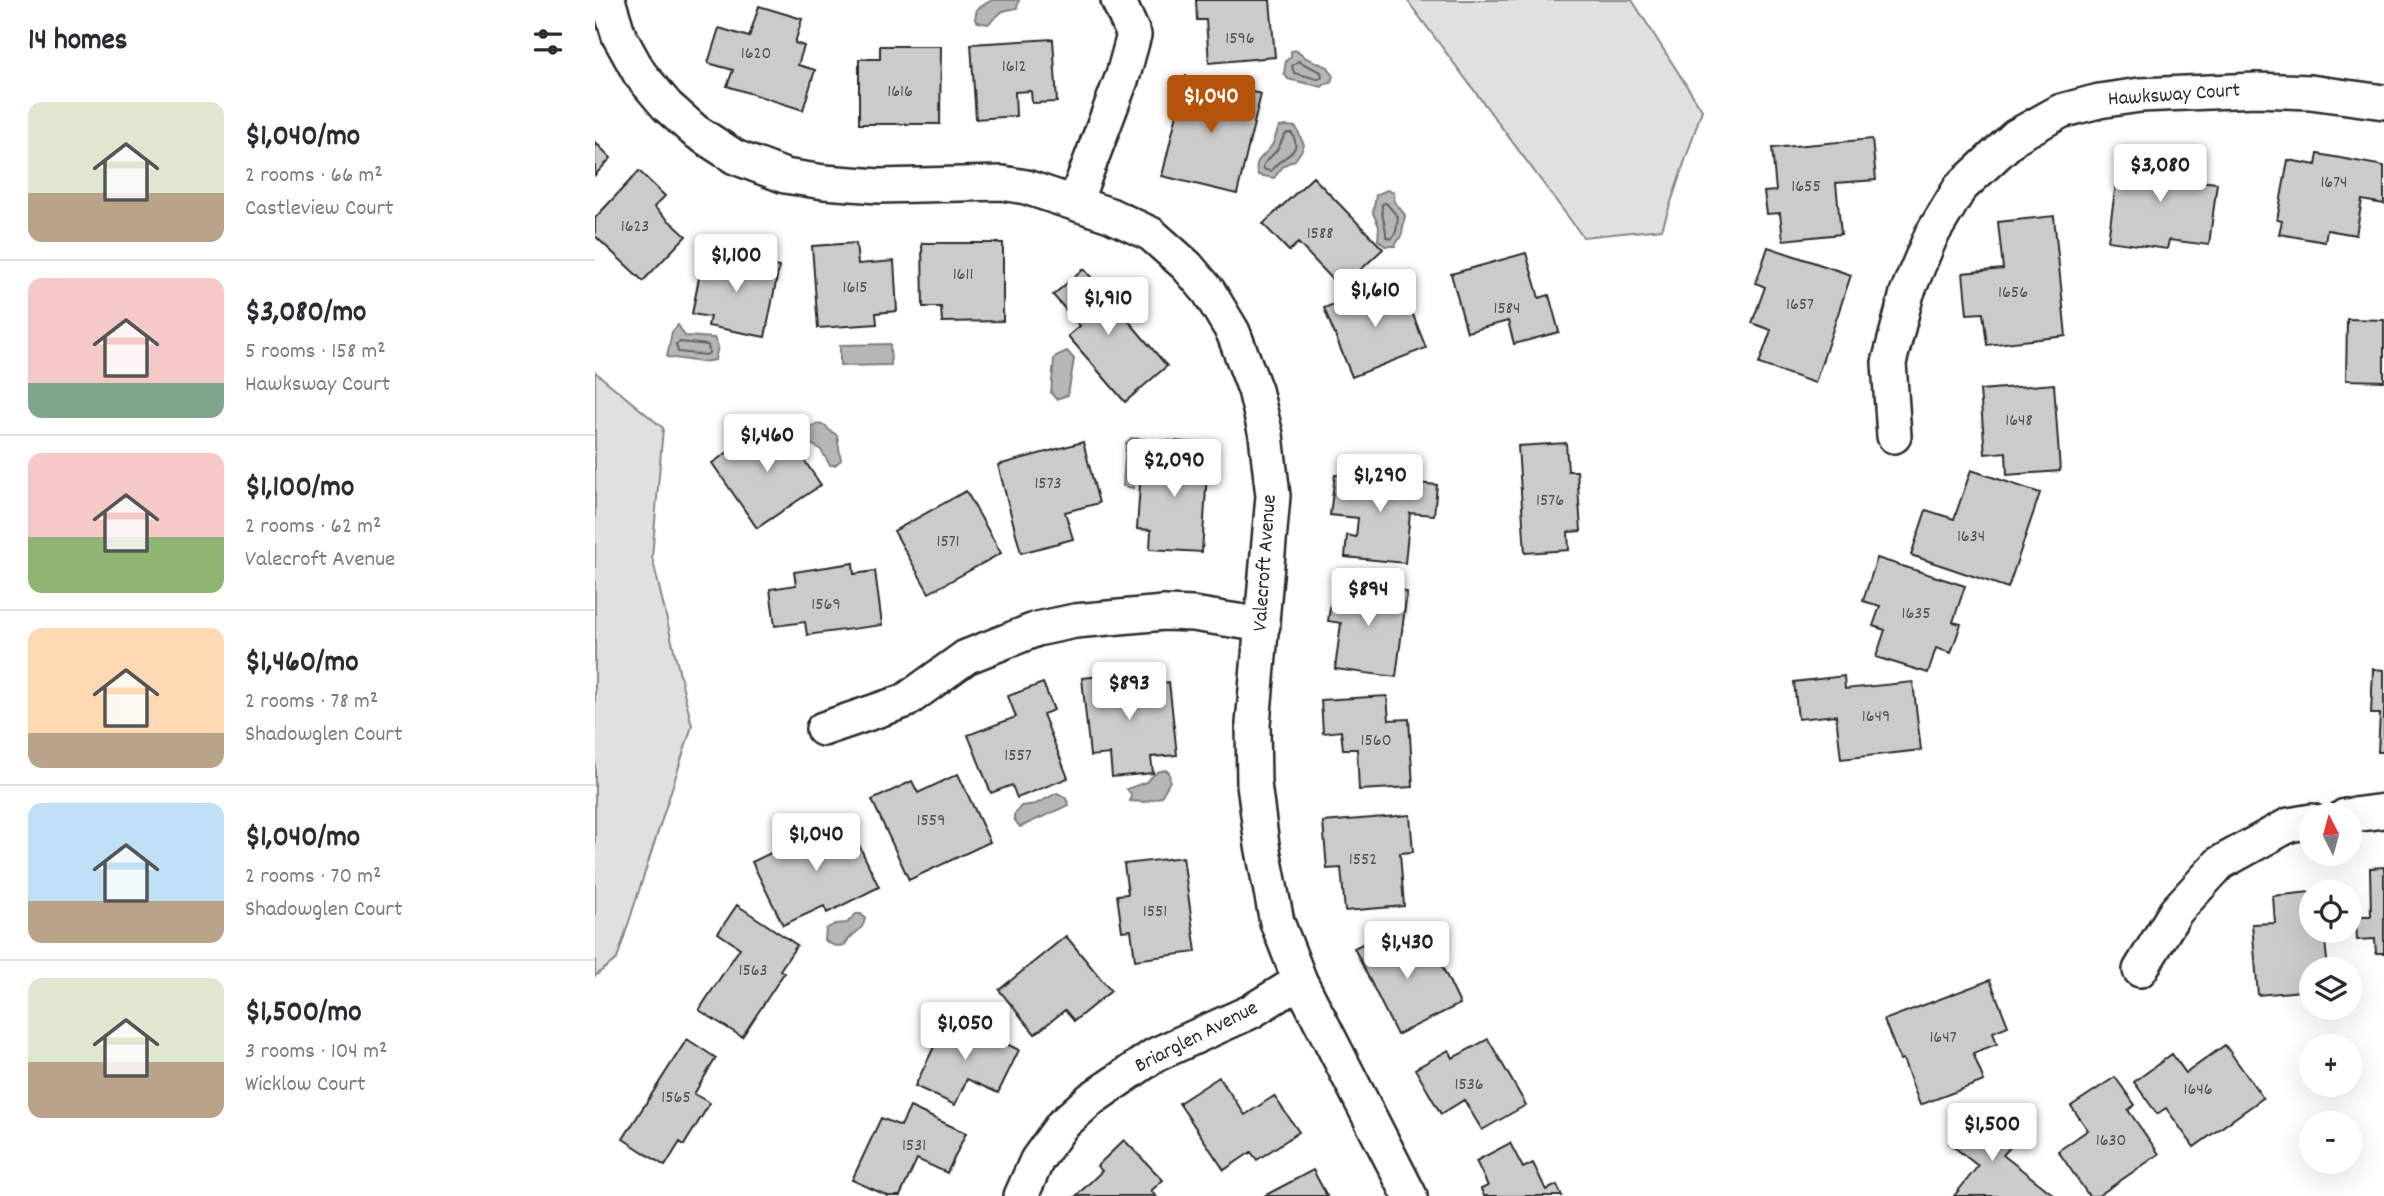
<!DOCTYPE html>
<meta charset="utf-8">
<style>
:root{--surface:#fff;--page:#f2f2f3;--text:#2b2b33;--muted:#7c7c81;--line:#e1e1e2;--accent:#b45309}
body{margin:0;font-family:Dekko,sans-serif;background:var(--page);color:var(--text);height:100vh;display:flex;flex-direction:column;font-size:26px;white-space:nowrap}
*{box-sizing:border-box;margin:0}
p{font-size:23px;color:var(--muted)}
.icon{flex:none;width:38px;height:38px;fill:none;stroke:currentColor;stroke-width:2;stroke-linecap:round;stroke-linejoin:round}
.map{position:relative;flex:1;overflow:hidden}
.drawer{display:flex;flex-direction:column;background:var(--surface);width:595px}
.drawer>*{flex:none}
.needle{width:46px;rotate:354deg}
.tools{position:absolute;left:1704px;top:803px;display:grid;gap:14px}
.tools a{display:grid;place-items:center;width:63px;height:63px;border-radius:50%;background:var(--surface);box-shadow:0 7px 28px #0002;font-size:35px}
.price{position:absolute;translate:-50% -60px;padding:0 16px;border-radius:7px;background:#fff;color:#222;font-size:23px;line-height:46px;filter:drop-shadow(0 2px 4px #0008)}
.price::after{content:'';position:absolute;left:50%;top:42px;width:21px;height:16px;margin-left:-10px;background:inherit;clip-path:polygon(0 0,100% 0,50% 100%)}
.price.active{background:var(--accent);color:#fff}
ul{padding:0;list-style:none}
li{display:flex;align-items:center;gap:21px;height:175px;padding:0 28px}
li+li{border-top:2px solid var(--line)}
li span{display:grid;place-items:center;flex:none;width:196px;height:140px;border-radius:14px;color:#555}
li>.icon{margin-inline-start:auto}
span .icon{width:84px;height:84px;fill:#fffc;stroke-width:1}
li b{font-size:30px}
h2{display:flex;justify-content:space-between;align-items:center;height:84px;padding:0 28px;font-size:30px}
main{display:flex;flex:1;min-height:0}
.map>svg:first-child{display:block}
.green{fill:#e0e0e0;stroke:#868686;stroke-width:2}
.water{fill:#b6b6b6;stroke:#7e7e7e;stroke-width:2}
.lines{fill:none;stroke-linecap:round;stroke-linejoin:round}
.shore{stroke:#636363;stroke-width:2}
.building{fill:#cbcbcb;stroke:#2b2b2b;stroke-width:2}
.minor-casing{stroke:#2b2b2b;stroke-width:38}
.minor{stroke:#fff;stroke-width:33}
.labels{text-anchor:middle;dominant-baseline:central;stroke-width:7;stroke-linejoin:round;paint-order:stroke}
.number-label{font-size:18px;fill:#535353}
.street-label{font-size:21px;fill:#2b2b2b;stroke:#fff}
</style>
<main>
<section class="drawer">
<h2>14 homes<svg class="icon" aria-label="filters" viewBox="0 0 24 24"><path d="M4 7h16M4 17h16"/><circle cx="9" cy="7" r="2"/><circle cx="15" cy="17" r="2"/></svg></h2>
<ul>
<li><span style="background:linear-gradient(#dfe7d0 65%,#b9a48a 0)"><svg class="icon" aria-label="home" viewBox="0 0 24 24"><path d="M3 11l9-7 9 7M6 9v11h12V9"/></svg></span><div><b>$1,040/mo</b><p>2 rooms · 66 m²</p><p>Castleview Court</p></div></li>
<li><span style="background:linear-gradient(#f6c9c9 75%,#7fa58c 0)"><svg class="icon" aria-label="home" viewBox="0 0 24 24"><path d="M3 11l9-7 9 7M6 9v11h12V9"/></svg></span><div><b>$3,080/mo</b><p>5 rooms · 158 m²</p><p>Hawksway Court</p></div></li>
<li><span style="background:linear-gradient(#f6c9c9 60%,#8fb573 0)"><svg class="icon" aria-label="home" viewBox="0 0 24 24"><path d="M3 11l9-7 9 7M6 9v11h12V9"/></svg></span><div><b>$1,100/mo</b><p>2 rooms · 62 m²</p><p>Valecroft Avenue</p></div></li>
<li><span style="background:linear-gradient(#ffd9b3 75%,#b9a48a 0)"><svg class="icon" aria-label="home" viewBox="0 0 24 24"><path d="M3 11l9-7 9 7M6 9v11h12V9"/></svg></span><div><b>$1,460/mo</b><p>2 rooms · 78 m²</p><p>Shadowglen Court</p></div></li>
<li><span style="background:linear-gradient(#bfe0f5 70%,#b9a48a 0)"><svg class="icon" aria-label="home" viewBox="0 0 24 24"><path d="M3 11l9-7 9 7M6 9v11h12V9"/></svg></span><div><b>$1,040/mo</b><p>2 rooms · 70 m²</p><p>Shadowglen Court</p></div></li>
<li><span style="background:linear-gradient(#dfe7d0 60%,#b9a48a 0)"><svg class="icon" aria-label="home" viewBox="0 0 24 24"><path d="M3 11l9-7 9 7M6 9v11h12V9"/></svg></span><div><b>$1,500/mo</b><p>3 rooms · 104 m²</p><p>Wicklow Court</p></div></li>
</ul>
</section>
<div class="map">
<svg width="1789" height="1196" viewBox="0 0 1789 1196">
<rect width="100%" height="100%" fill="#fff"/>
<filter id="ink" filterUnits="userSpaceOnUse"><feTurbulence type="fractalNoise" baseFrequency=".0143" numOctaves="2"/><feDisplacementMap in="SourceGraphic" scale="14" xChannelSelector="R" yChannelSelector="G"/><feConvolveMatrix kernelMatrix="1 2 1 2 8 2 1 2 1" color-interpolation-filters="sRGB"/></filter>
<g filter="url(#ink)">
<path class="green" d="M812,0H1037L1107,110L1067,229L988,237Z
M0,372L68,428L57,557L97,726L22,959L0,976Z"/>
<path class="water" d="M397,0H424L422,8L408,11L393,24L383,22L380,19L382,9Z
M702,50L711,58L733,67L738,75L736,83L730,84L727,87L693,79L689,73L691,61L696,56V51Z
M691,126L701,127L709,145L707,150L700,160L689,165L679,178L663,175C657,159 670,157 677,145C680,140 681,133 684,127Z
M792,190L799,192V201L810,215L807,234L800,246H790L783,240L784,226L778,213L781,195Z
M83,325L90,336L119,338L123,346L120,360L106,362L72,357L77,332Z
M295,344L296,365L245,366V345Z
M472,351L479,359L473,395L461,399L456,393L459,359L461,356Z
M223,424L231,426L234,430L242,435L246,460L240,465H235L226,450L213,442L214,428Z
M536,438L550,439L554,443L552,469L544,468L543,483L538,482V488L528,486L531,443Z
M570,770L574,772L575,781L566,797L549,802L535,801L536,794L532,789L551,782L562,772Z
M462,793L470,797L474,805L425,827L419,819V815L426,806L441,804Z
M261,914H266L270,918C269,932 255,933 250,945C242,947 236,946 230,940L231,929L240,924L252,923Z"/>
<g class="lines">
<path class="shore" d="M703,61L726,72L727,77L723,79L699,73L697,66Z
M692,133H697C709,156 686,154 676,171L670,170L668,167C671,158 679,156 683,148C687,142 687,137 692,133Z
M791,203L803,217L801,232L796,239L791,237C792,226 785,215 787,204Z
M85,342L113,345L114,353L111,355L83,352L81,344Z"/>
</g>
<path class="building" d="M601,0H675L680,57L614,63L611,20H602Z
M164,6L207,19L200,43L209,46L203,65L220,70L208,110L132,86L138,70L113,63L124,28L154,37Z
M458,39L462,102L437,103L436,91L420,92L421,116L381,119L376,44Z
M285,46H346L345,124H264V59H285Z
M591,76L666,94L642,194L567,176Z
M1277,139L1281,180L1241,183L1246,234L1188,240L1185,213L1172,214L1169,192L1181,191L1177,148Z
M0,142L16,158L0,175Z
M1525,154L1596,163L1593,180L1622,183L1614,245L1574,240L1572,249L1513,241Z
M1723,154L1789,166V204L1767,200L1761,235L1732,230L1730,242L1684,234L1687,221L1682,220L1693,160L1721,165Z
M44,171L70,196L59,207L91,236L48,281L0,236V218Z
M718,177L788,249L746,288L703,243L694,251L668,224Z
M1459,216L1471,336L1392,345L1388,313L1372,314L1368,273L1408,269L1403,222Z
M261,243L263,264L299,261L302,311L281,313L282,324L223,328L217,246Z
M327,243H408V321L347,322L346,307H328Z
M1173,247L1256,275L1220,383L1164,364L1176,330L1157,323L1170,287L1161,283Z
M109,252L184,267L170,337L113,326L115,317L97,314Z
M931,253L944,298L954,295L964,332L919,344L913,321L872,332L856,274Z
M489,269L572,366L530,402L473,336L485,326L458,295Z
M785,286L789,294L807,287L831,348L757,377L729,308Z
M1752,319L1789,320V381L1751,380Z
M1459,384L1465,471L1412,475L1411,452L1390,454L1385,390Z
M181,419L226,485L162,528L117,463Z
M563,440L602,443L600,471L612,472L607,552L555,549L556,530L542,529L546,469L562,471Z
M488,442L504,503L470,512L478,539L426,553L403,465Z
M971,443L973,471H982L986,531L973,532L974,550L930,553L923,446Z
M1376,470L1445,493L1413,588L1316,555L1331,510L1359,519Z
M740,475L842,485L839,515L815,513L810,563L750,557L752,535L761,537L763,518L735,515Z
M371,491L406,553L334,593L299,531Z
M1282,558L1370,586L1358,622L1366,624L1356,653L1341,648L1333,673L1281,657L1290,630L1278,626L1285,606L1268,601Z
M258,563L259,574L280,571L287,625L212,635L210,622L180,626L175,589L201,585L199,572Z
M739,582L812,592L801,677L740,669L746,623L733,621Z
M1778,669L1789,670V752H1783L1785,714H1776Z
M539,673L540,686L574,682L582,755L556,757L558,773L517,777L515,754L495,756L487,678Z
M1249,676L1250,689L1318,682L1326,750L1246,759L1241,715L1203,719L1199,682Z
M448,683L459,710L448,714L473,778L422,798L417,785L396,793L373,735L421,717L413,696Z
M792,696L794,720L814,719L818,787L764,790L762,749H748L746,731L728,733L726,700Z
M363,774L395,842L314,880L277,800L317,781L323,793Z
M815,815L818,852L805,853L809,906L750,911L746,868L732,869L728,822Z
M252,820L284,887L232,913L229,906L188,925L157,862L235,824L237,828Z
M588,857L601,952L540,960L536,930L527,931L522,895L533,894L529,864Z
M1789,867V953H1781L1780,939L1762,940L1761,916H1776L1775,868Z
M1725,891L1717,892V931H1729L1733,970H1717V990L1663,995L1657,924L1680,923L1678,896Z
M142,905L202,945L185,970L189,973L147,1037L104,1010L145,948L123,933Z
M799,929L812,956L836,943L865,1004L802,1035L759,948Z
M471,936L516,991L479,1021L470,1010L440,1034L404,990Z
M1395,980L1413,1026L1398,1032L1402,1044L1378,1053L1389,1081L1325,1105L1308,1059L1305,1060L1289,1020Z
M354,1016L424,1050L403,1093L372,1079L360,1105L320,1086Z
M92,1039L121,1058L99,1094L115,1103L89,1145L85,1142L70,1166L28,1139Z
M893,1039L931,1105L887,1130L869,1100L846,1114L820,1069L854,1050L858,1058Z
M1630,1045L1668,1098L1599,1147L1571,1108L1562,1114L1539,1082L1577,1054L1591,1073Z
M624,1077L650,1115L679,1096L704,1132L662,1160L656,1152L629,1170L584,1103Z
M1520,1077L1540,1105L1533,1110L1564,1154L1503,1196H1494L1463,1151L1493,1130L1476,1106Z
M315,1107L371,1133L352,1173L322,1159L305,1196H293L257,1180L286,1118L306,1126Z
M1379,1112L1419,1143L1408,1155L1460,1196H1359L1383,1166L1354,1143Z
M529,1140L568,1180L556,1191L561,1196H481L507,1171L502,1166Z
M915,1143L928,1168L938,1163L951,1190L962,1185L967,1196H889L886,1189L893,1186L881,1161Z
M718,1170L732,1196H669Z"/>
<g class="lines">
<defs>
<path id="minor" d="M13,0L24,36L45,74L72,106L100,131L140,157L190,176L229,182L284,186L407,183L431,187L515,215L556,234L592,266L614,292L638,332L660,390L671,435L678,496L658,724L659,784L667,845L682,922L705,981L815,1196
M480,202L528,75L539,35L523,0
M1299,436L1294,363L1312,293L1336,236L1365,188L1421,136L1466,111L1504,101L1545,95L1661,90L1715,92L1789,102
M228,729L310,701L371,657L442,629L480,621L569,613L598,614L668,625
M1750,816L1789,811
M1545,970L1581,911L1625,863L1694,825L1717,821
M426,1196L442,1160L467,1125L496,1099L560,1055L655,1012L705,981"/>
</defs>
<use href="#minor" class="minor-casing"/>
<use href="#minor" class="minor"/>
</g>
</g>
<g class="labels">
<g class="number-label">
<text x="645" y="39">1596</text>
<text x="161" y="54">1620</text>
<text x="419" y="67">1612</text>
<text x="305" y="92">1616</text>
<text x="1739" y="183">1674</text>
<text x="1211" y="187">1655</text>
<text x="40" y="227">1623</text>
<text x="725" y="234">1588</text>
<text x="368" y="275">1611</text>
<text x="260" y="288">1615</text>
<text x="1418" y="293">1656</text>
<text x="1205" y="305">1657</text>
<text x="912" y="309">1584</text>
<text x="1424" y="421">1648</text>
<text x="453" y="484">1573</text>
<text x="955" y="501">1576</text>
<text x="1376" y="537">1634</text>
<text x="353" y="542">1571</text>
<text x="231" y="605">1569</text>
<text x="1321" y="614">1635</text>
<text x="1281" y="717">1649</text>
<text x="781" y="741">1560</text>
<text x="423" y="756">1557</text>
<text x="336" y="821">1559</text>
<text x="768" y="860">1552</text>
<text x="560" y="912">1551</text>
<text x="158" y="971">1563</text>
<text x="1348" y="1038">1647</text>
<text x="874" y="1085">1536</text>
<text x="1603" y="1090">1646</text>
<text x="81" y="1098">1565</text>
<text x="1516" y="1141">1630</text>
<text x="319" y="1146">1531</text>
</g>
<g class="street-label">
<text transform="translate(1579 96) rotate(-4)">Hawksway Court</text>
<text transform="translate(671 563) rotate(-86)">Valecroft Avenue</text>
<text transform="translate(602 1038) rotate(-27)">Briarglen Avenue</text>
</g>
</g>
</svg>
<div class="tools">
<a><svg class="needle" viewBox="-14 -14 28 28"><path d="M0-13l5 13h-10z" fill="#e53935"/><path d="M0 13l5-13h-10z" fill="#7c7c81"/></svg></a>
<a><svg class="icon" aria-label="locate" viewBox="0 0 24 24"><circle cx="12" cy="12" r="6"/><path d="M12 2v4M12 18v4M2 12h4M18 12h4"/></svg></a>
<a><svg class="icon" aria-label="layers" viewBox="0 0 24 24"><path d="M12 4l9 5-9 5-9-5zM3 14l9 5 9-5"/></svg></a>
<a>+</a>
<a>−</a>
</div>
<b class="price active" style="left:616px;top:135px">$1,040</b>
<b class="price" style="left:1565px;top:204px">$3,080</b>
<b class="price" style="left:141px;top:294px">$1,100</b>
<b class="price" style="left:780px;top:329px">$1,610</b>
<b class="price" style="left:513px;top:337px">$1,910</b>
<b class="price" style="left:172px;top:474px">$1,460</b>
<b class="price" style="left:579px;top:499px">$2,090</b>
<b class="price" style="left:785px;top:514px">$1,290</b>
<b class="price" style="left:773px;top:628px">$894</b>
<b class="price" style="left:534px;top:722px">$893</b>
<b class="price" style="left:221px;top:873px">$1,040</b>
<b class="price" style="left:812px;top:981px">$1,430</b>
<b class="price" style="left:370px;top:1062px">$1,050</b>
<b class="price" style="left:1397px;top:1163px">$1,500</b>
</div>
</main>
